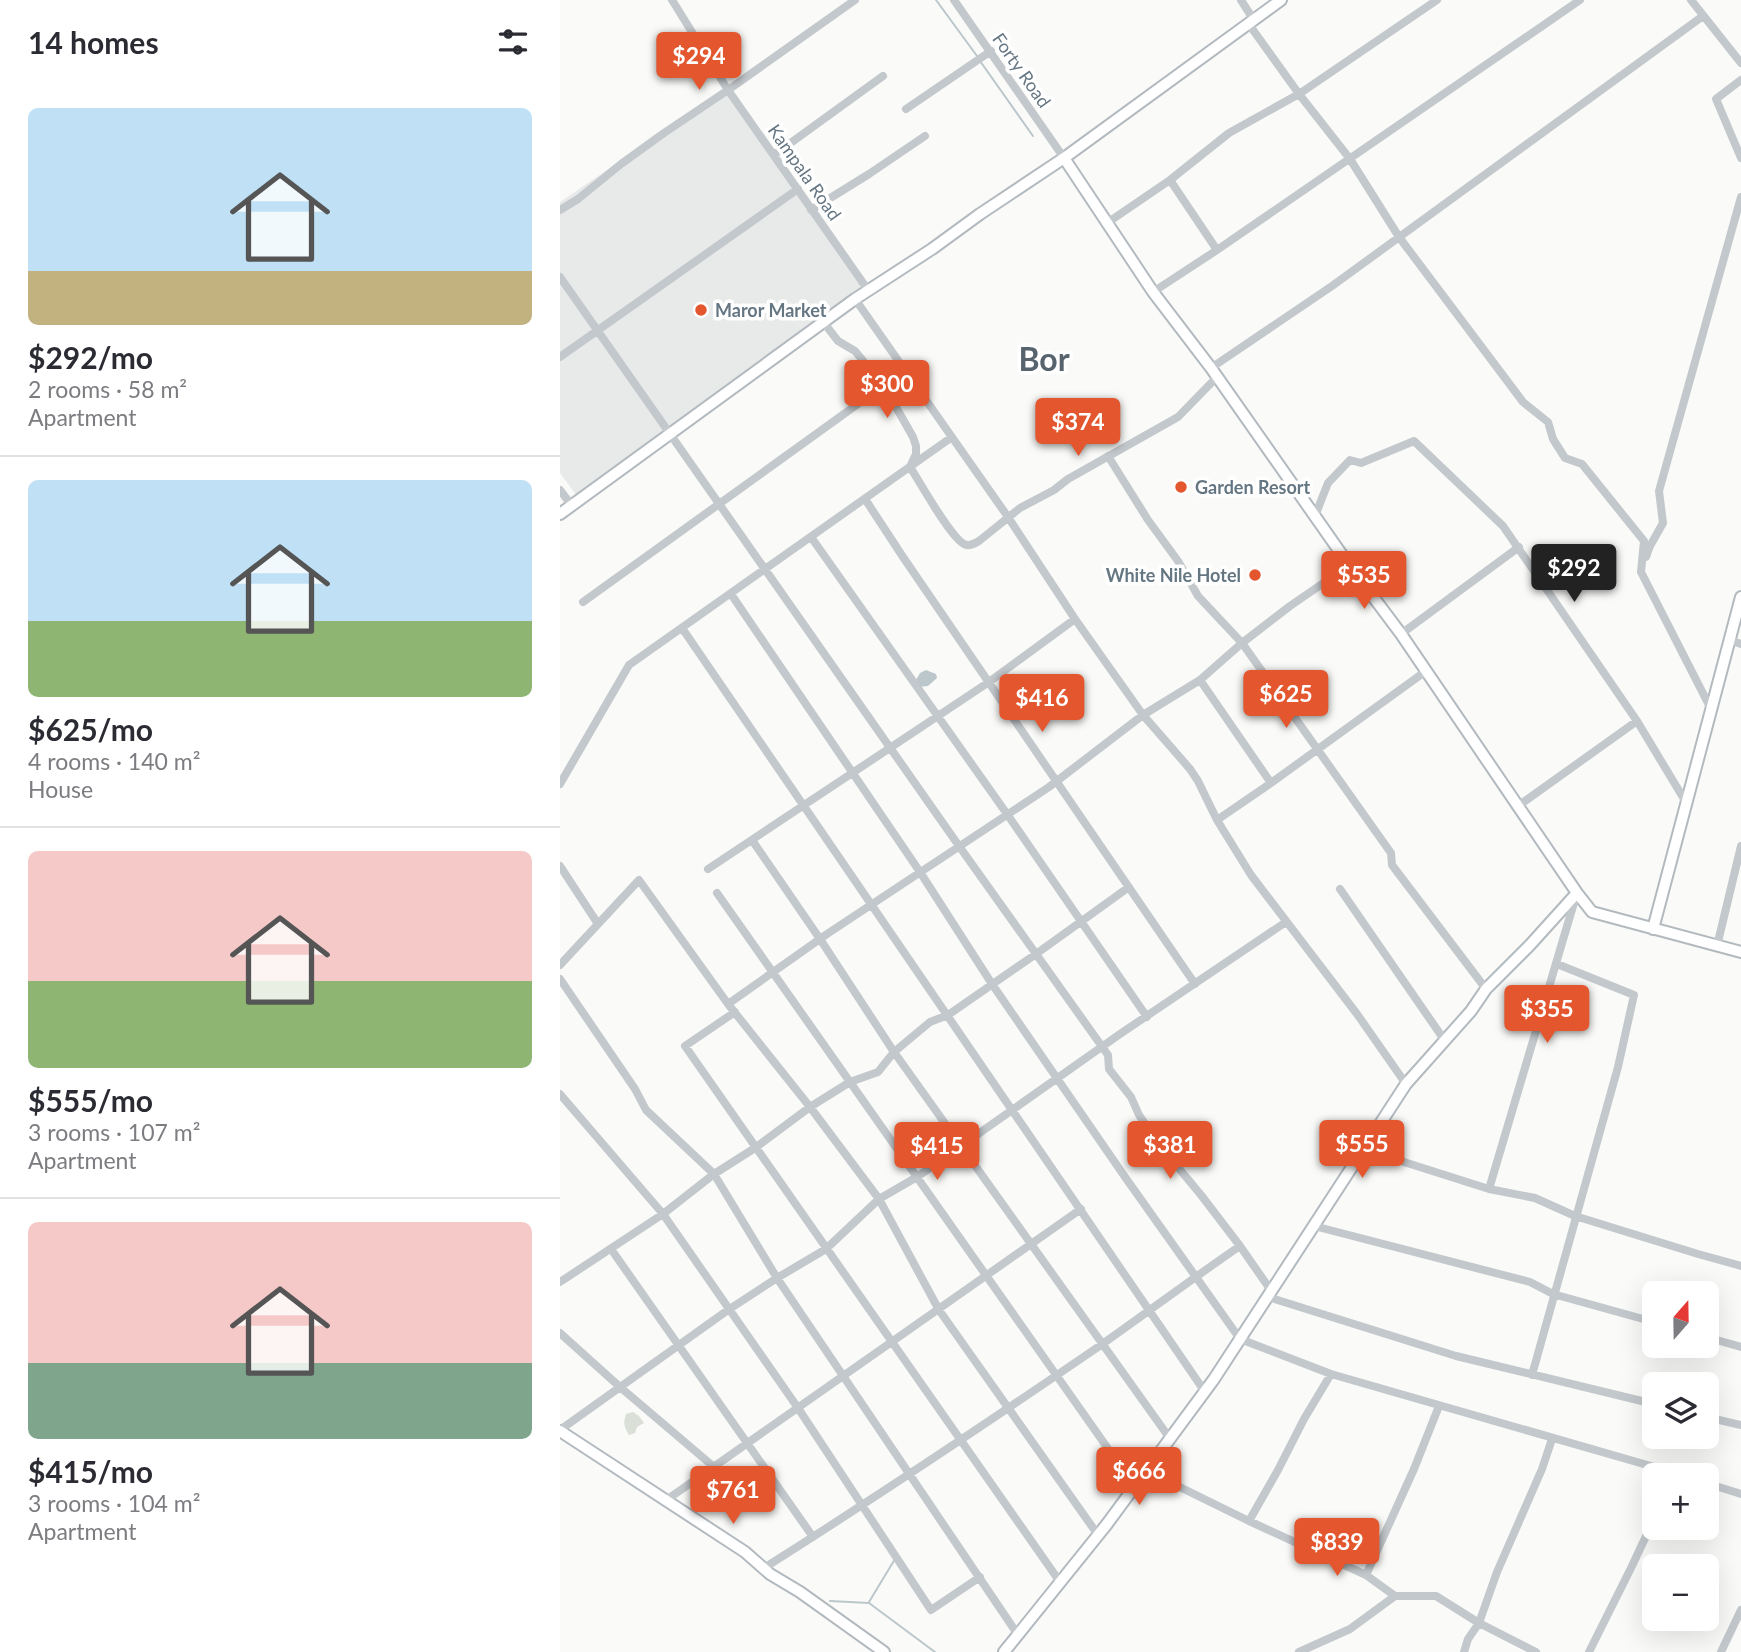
<!DOCTYPE html>
<meta charset="utf-8">
<style>
:root{--surface:#fff;--page:#f2f2f3;--text:#2b2b33;--muted:#7c7c81;--line:#e1e1e2;--accent:#e4572e}
body{margin:0;font-family:Lato,sans-serif;background:var(--page);color:var(--text);height:100vh;display:flex;flex-direction:column;font-size:26px;white-space:nowrap}
*{box-sizing:border-box;margin:0}
p{font-size:23px;color:var(--muted)}
.icon{flex:none;width:38px;height:38px;fill:none;stroke:currentColor;stroke-width:2;stroke-linecap:round;stroke-linejoin:round}
.map{position:relative;flex:1;overflow:hidden}
.details{display:flex;flex-direction:column;background:var(--surface);width:560px}
.details>*{flex:none}
.needle{width:46px;rotate:20deg}
.tools{position:absolute;left:1082px;top:1281px;display:grid;gap:14px}
.tools a{display:grid;place-items:center;width:77px;height:77px;border-radius:10px;background:var(--surface);box-shadow:0 7px 28px #0002;font-size:35px}
.price{position:absolute;translate:-50% -60px;padding:0 16px;border-radius:7px;background:var(--accent);color:#fff;font-size:23px;line-height:46px;filter:drop-shadow(0 2px 4px #0008)}
.price::after{content:'';position:absolute;left:50%;top:42px;width:21px;height:16px;margin-left:-10px;background:inherit;clip-path:polygon(0 0,100% 0,50% 100%)}
.price.selected{background:#222;color:#fff}
ul{padding:0;list-style:none}
li{display:grid;align-content:center;gap:14px;height:371px;padding:0 28px}
li+li{border-top:2px solid var(--line)}
li span{display:grid;place-items:center;height:217px;border-radius:10px;color:#555}
li>.icon{margin-inline-start:auto}
span .icon{width:126px;height:126px;fill:#fffc;stroke-width:1}
li b{font-size:30px}
h2{display:flex;justify-content:space-between;align-items:center;height:84px;padding:0 28px;font-size:30px}
main{display:flex;flex:1;min-height:0}
.map>svg:first-child{display:block}
.built{fill:#e8e9e9}
.green{fill:#dadfd7}
.water{fill:#bbc7cb}
.lines{fill:none;stroke-linecap:round;stroke-linejoin:round}
.stream{stroke:#bbc7cb;stroke-width:2}
.secondary-casing{stroke:#b3babf;stroke-width:14}
.street{stroke:#c3c8cc;stroke-width:8}
.secondary{stroke:#fff;stroke-width:10}
.poi-dot{fill:#e4572e;stroke:#fff;stroke-width:2.5}
.labels{text-anchor:middle;dominant-baseline:central;stroke-width:7;stroke-linejoin:round;paint-order:stroke}
.street-label{font-size:18px;fill:#657683;stroke:#fff}
.poi-label{font-size:18px;font-weight:bold;fill:#657683;stroke:#fff;text-anchor:start}
.town-label{font-size:32px;font-weight:bold;fill:#57646e;stroke:#fff}
</style>
<main>
<section class="details">
<h2>14 homes<svg class="icon" aria-label="filters" viewBox="0 0 24 24"><path d="M4 7h16M4 17h16"/><circle cx="9" cy="7" r="2"/><circle cx="15" cy="17" r="2"/></svg></h2>
<ul>
<li><span style="background:linear-gradient(#bfe0f5 75%,#c2b280 0)"><svg class="icon" aria-label="home" viewBox="0 0 24 24"><path d="M3 11l9-7 9 7M6 9v11h12V9"/></svg></span><div><b>$292/mo</b><p>2 rooms · 58 m²</p><p>Apartment</p></div></li>
<li><span style="background:linear-gradient(#bfe0f5 65%,#8fb573 0)"><svg class="icon" aria-label="home" viewBox="0 0 24 24"><path d="M3 11l9-7 9 7M6 9v11h12V9"/></svg></span><div><b>$625/mo</b><p>4 rooms · 140 m²</p><p>House</p></div></li>
<li><span style="background:linear-gradient(#f6c9c9 60%,#8fb573 0)"><svg class="icon" aria-label="home" viewBox="0 0 24 24"><path d="M3 11l9-7 9 7M6 9v11h12V9"/></svg></span><div><b>$555/mo</b><p>3 rooms · 107 m²</p><p>Apartment</p></div></li>
<li><span style="background:linear-gradient(#f6c9c9 65%,#7fa58c 0)"><svg class="icon" aria-label="home" viewBox="0 0 24 24"><path d="M3 11l9-7 9 7M6 9v11h12V9"/></svg></span><div><b>$415/mo</b><p>3 rooms · 104 m²</p><p>Apartment</p></div></li>
</ul>
</section>
<div class="map">
<svg width="1181" height="1652" viewBox="0 0 1181 1652">
<rect width="100%" height="100%" fill="#fafaf8"/>
<path class="built" d="M166,89L306,292L22,503L0,473V202Z"/>
<path class="green" d="M73,1412L79,1416L84,1423L77,1427L75,1433L69,1435C64,1427 63,1423 66,1414Z"/>
<path class="water" d="M366,670L376,674L377,678L368,686L359,687L356,680L360,673Z"/>
<g class="lines">
<path class="stream" d="M376,0L417,56
M420,61L473,136
M270,1601L309,1603L375,1652
M309,1602L335,1559"/>
<defs>
<path id="secondary" d="M504,158L593,292L651,368L787,562L841,634L1017,893L1032,912L1181,952
M0,514L295,299L372,249L420,214L504,158L721,0
M1093,929L1181,597
M0,1431L185,1552L210,1574L240,1592L324,1652
M444,1652L547,1524L654,1379L846,1084L911,1011L926,989L970,945L1017,893"/>
</defs>
<use href="#secondary" class="secondary-casing"/>
<path class="street" d="M112,0L168,90L308,290
M394,0L504,158
M681,0L693,19
M1131,0L1181,63
M688,23L739,94L790,159L839,237L963,402L988,422L993,439L1005,458L1022,464L1084,541L1081,572L1151,709
M1181,80L1156,99L1181,158
M346,109L431,51
M214,155L323,76
M610,180L657,250
M0,210L18,199L61,164L104,133L168,90L295,0
M251,210L309,174L365,136
M547,223L610,180L669,133L739,94L877,0
M0,277L399,846L548,1055L549,1069L571,1097L579,1115L602,1148L641,1195L680,1246L712,1292
M593,292L657,250L1020,0
M295,299L448,517L515,619L583,715L630,769L638,781L657,820L691,875L797,1014L846,1084
M264,323L278,341L295,351L324,386L353,437L356,446V454L350,467C360,482 390,537 404,544C409,547 414,544 419,541L460,508L494,490L508,479L618,417L658,376
M0,357L238,189
M651,368L772,286L1143,16
M548,456L588,520L618,561L638,596L682,643L831,853L832,865L926,989
M0,490L12,506
M305,499L343,557L635,984
M755,516L768,483L790,460L801,463L854,441L943,526L1077,721L1127,804
M251,537L447,814L587,1017
M1086,557L1090,546L1103,523L1099,491L1181,197
M171,594L360,872L432,984L565,1177L680,1339L771,1374L1122,1475
M23,602L345,370
M122,628L645,1392
M841,634L959,547
M1170,640L1181,644
M640,680L711,783
M0,784L69,665L392,437
M958,806L1077,721
M657,820L711,783L866,671
M192,840L260,939L334,1052L611,1440
M0,866L38,924
M148,869L429,682L515,619
M780,889L885,1041
M157,893L575,1487
M1157,946L1181,846
M0,965L79,880L168,1004L250,1107L319,1199L379,1310L538,1535
M0,979L75,1089L86,1110L154,1174L217,1278L458,1635
M168,1004L267,934L489,787L583,715L640,680L682,643L730,606L762,584L787,562
M175,1012L125,1046L500,1582
M0,1094L103,1214L238,1408L371,1610L420,1577
M803,1149L929,1189L975,1198L1015,1216L1138,1254L1181,1266
M929,1189L1016,896
M754,1226L970,1282L993,1294L1094,1322
M51,1249L253,1537
M0,1282L103,1214L154,1174L195,1148L250,1107L290,1082L318,1072L334,1052L370,1022L388,1015L476,954L569,887
M708,1297L896,1356L1094,1404
M0,1333L60,1387L154,1467
M1146,1337L1181,1347
M972,1375L1058,1067L1074,995L997,964
M1146,1417L1181,1425
M0,1430L168,1310L217,1278L266,1249L319,1199L357,1177L560,1034L726,922
M587,1471L689,1521L806,1575L835,1596H876L919,1623L976,1652
M1146,1483L1181,1494
M105,1501L521,1209
M689,1521L718,1470L744,1419L771,1374
M204,1568C318,1496 430,1421 541,1345C588,1312 633,1278 680,1246
M806,1575L854,1469L879,1406
M739,1652L790,1629L835,1596
M904,1652L908,1639L919,1623L937,1572L982,1469L992,1439
M1029,1652L1072,1566L1094,1519
M1161,1652L1181,1610"/>
<use href="#secondary" class="secondary"/>
</g>
<g class="poi-dot">
<circle cx="141" cy="310" r="7"/>
<circle cx="621" cy="487" r="7"/>
<circle cx="695" cy="575" r="7"/>
</g>
<g class="labels">
<g class="street-label">
<text transform="translate(462 70) rotate(55)">Forty Road</text>
<text transform="translate(245 172) rotate(55)">Kampala Road</text>
</g>
<g class="poi-label">
<text x="155" y="310">Maror Market</text>
<text x="635" y="487">Garden Resort</text>
<text x="681" y="575" text-anchor="end">White Nile Hotel</text>
</g>
<g class="town-label">
<text x="484" y="358">Bor</text>
</g>
</g>
</svg>
<div class="tools">
<a><svg class="needle" viewBox="-14 -14 28 28"><path d="M0-13l5 13h-10z" fill="#e53935"/><path d="M0 13l5-13h-10z" fill="#7c7c81"/></svg></a>
<a><svg class="icon" aria-label="layers" viewBox="0 0 24 24"><path d="M12 4l9 5-9 5-9-5zM3 14l9 5 9-5"/></svg></a>
<a>+</a>
<a>−</a>
</div>
<b class="price" style="left:139px;top:92px">$294</b>
<b class="price" style="left:327px;top:420px">$300</b>
<b class="price" style="left:518px;top:458px">$374</b>
<b class="price selected" style="left:1014px;top:604px">$292</b>
<b class="price" style="left:804px;top:611px">$535</b>
<b class="price" style="left:726px;top:730px">$625</b>
<b class="price" style="left:482px;top:734px">$416</b>
<b class="price" style="left:987px;top:1045px">$355</b>
<b class="price" style="left:802px;top:1180px">$555</b>
<b class="price" style="left:610px;top:1181px">$381</b>
<b class="price" style="left:377px;top:1182px">$415</b>
<b class="price" style="left:579px;top:1507px">$666</b>
<b class="price" style="left:173px;top:1526px">$761</b>
<b class="price" style="left:777px;top:1578px">$839</b>
</div>
</main>
